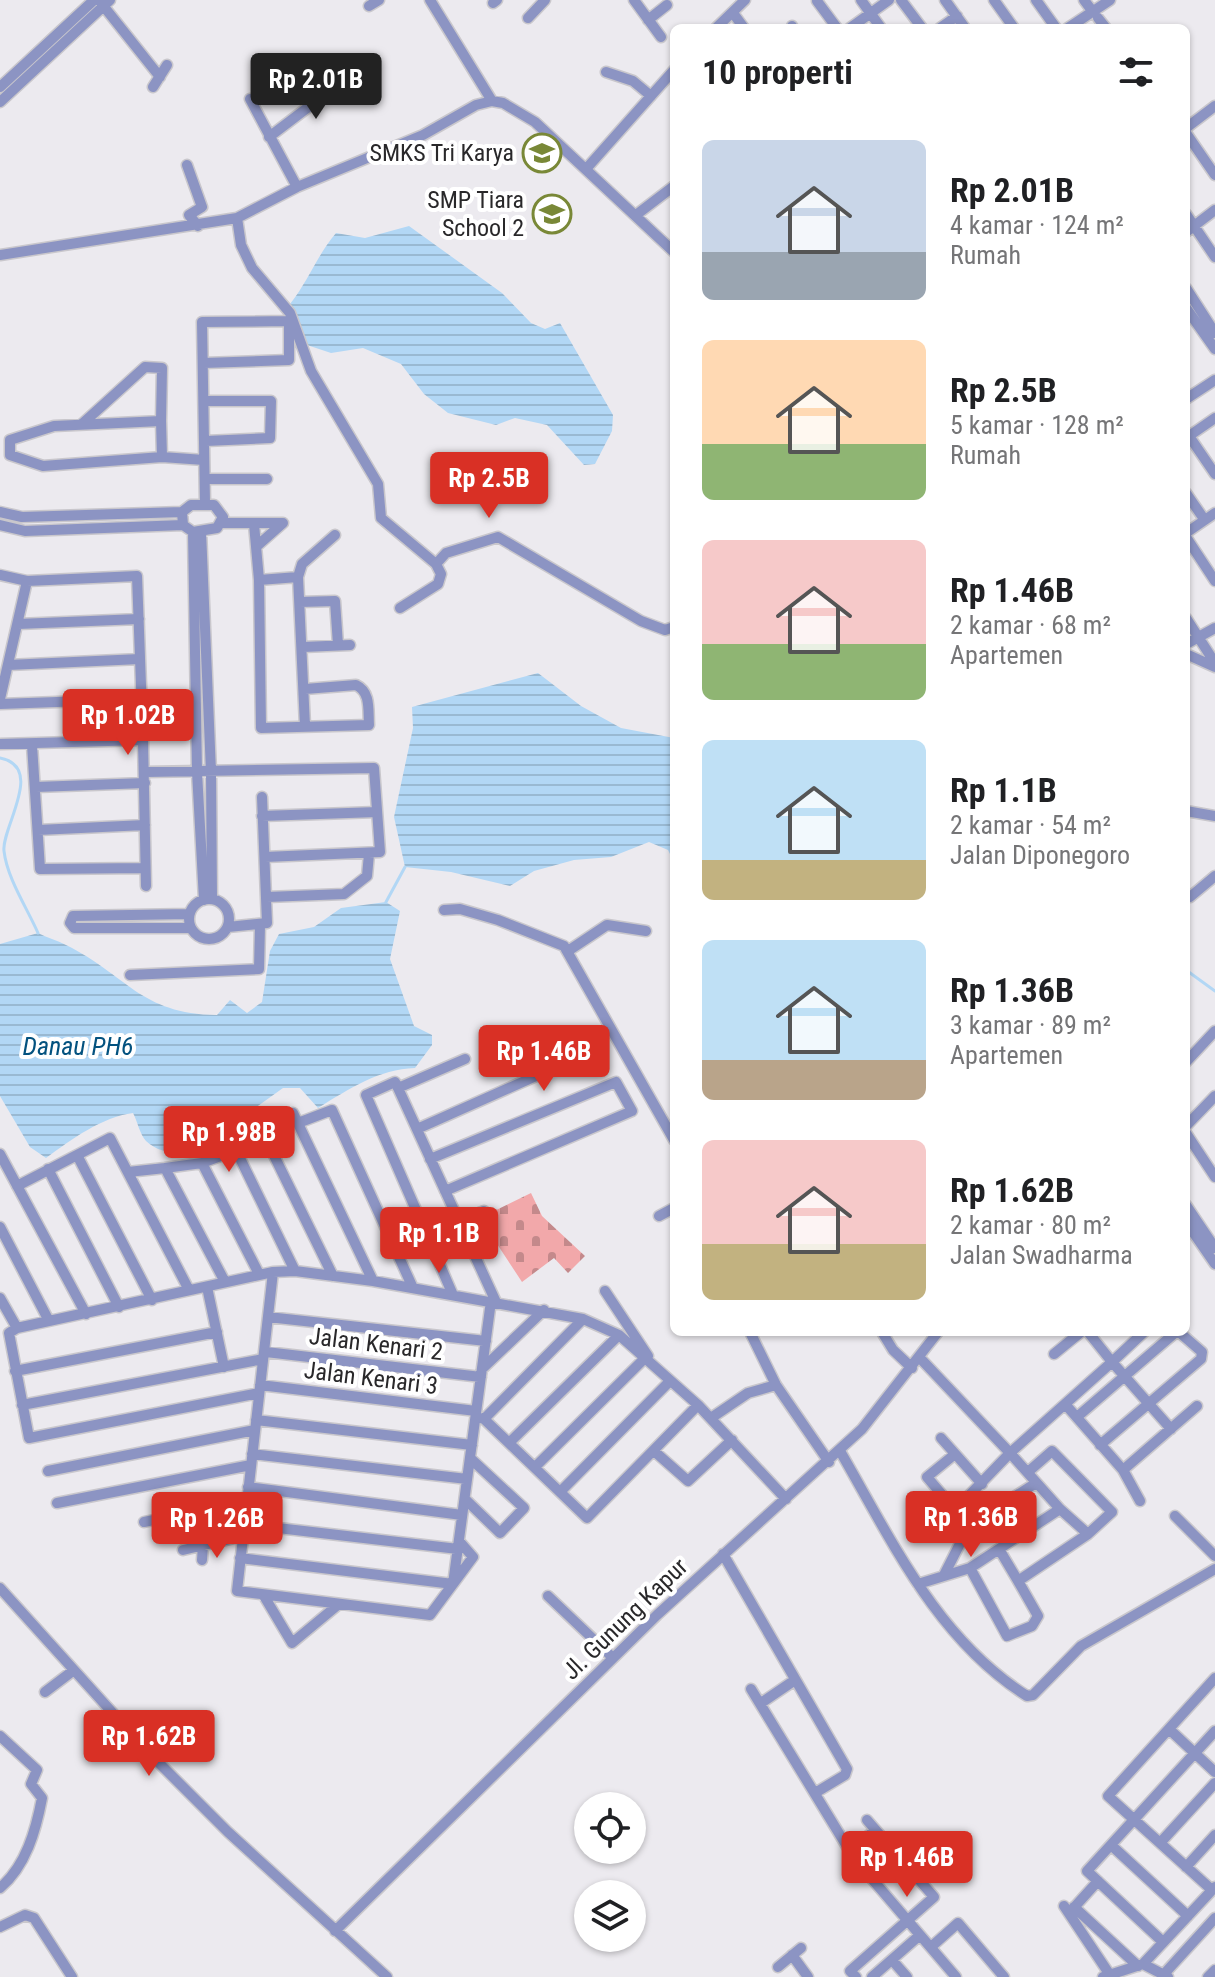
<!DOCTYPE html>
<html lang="id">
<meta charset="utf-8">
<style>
:root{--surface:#fff;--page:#f6f6f6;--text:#202124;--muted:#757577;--accent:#d93025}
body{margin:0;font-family:"Roboto Condensed",sans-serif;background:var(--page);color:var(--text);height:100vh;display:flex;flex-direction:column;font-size:30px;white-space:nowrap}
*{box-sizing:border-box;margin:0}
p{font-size:26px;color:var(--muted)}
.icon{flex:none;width:44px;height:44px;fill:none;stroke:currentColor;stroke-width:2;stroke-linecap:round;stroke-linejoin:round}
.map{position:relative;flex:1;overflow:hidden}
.sheet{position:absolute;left:670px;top:24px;width:520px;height:1312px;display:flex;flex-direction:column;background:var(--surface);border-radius:12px;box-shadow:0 2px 6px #0004}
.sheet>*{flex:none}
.controls{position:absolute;left:574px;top:1792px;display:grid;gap:16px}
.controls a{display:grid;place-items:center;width:72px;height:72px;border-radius:50%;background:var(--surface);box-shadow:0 2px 6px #0004;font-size:40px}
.price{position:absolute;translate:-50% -68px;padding:0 18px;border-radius:8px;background:var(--accent);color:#fff;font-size:26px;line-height:52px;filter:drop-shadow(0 2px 4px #0008)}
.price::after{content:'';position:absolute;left:50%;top:48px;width:24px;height:18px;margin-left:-12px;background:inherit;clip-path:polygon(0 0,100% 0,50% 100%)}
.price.current{background:#222;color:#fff}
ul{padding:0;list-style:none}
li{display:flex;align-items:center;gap:24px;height:200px;padding:0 32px}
li span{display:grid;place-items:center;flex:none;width:224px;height:160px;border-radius:12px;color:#555}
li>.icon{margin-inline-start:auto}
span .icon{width:96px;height:96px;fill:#fffc;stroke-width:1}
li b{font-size:34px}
h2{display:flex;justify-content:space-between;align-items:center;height:96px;padding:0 32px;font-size:34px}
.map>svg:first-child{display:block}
.cemetery{fill:url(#cemetery-stones)}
.water{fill:url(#water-rules)}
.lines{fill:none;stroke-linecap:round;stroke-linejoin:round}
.stream{stroke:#b2d7f5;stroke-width:3}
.minor-casing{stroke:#c9c7cc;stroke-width:13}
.minor{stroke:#8c94c3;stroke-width:10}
.labels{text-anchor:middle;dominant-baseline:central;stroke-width:8;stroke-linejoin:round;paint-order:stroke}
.poi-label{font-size:24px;fill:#29282a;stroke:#fff;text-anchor:end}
.street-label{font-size:24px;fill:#29282a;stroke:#fff}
.water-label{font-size:26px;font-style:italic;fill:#03527f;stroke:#fff}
</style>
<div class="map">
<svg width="1215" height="1977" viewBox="0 0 1215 1977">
<defs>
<pattern id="cemetery-stones" width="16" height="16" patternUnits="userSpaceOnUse" patternTransform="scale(2)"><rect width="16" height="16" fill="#f2a8aa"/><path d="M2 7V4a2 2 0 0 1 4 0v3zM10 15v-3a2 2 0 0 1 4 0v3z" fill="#c4898b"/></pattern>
<pattern id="water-rules" width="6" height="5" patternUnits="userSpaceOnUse" patternTransform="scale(2)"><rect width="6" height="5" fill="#b2d7f5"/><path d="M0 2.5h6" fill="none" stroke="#99b9d2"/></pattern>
</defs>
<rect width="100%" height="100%" fill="#eceaef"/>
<path class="cemetery" d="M531,1193L542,1216L585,1256L568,1273L554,1258L522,1282L480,1218Z"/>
<path class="water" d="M409,226L502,293L531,323L545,329L560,323L613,415L612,431L595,464L584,465L547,425L515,418L496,425L448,413L424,394L401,364L363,348L331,353L301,343L300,323L290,304C309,280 316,257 336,233L365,238Z
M538,673L581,706L621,728L674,738V862L668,850L649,842L611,857L574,860L534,871L510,886L451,872L405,867L394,817L413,728L412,707Z
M386,902L400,911L390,959L414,1026L432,1035V1045L415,1068C379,1069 349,1089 318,1108L300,1088H283L244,1116L242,1137C217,1149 170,1164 146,1141C140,1135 137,1120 133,1113C102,1117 72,1139 46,1158L30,1147L0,1096V944L38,933C47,938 57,940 66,945C127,975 140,1014 217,1015L230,1000L247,1013L262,1002L270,951L279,934L314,927L341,908Z"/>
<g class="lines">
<path class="stream" d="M0,758C46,767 1,828 4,851C7,878 27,908 38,933
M386,902L405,867
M1186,970L1215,991"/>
<defs>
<path id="minor" d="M430,0L492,101
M634,0L661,37
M861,0L881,28
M901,0L922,28
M945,0L965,28
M994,0L1014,28
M1036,0L1056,28
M1084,0L1093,12
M817,1L837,28
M101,3L160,77
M493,3L497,0
M369,6L379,0
M733,13L744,28
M528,18L545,0
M1098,18L1106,28
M648,20L667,5
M792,26L793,28
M716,28L745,0
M850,28L889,0
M940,28L957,16
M1068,28L1110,0
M606,72L633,81L651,96
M0,87L94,0
M153,87L167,65
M250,99L297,187
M0,102L110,0
M1186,128L1215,106
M1186,133L1215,175
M269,137L344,80
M187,165L202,207L189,215L198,226
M586,169L674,70
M1186,214L1215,257
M636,215L674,186
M237,218L241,245L252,268L290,313L311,371L378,484L381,518L436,564L446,553L498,537L641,621L665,630L674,627
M1186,232L1215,210
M0,255L237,218L297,187L423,135L476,105L492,101L503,103L535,122L674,252
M1186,288L1215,333
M1186,308L1215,349
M204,363L289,360V321L202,322L205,503
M1186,399L1215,380
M204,401H271L270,438L206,441
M1215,418L1189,436L1215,474
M82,424L145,367L162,368L161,421
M162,457L161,421L54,426L10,440V455L43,466L162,457L204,460
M206,479H267
M1186,493L1204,519
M0,512L22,517L182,512
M222,523H283L257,546
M254,524L259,580L261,728L369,725C368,710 371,692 356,685L305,689
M0,525L25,531L183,525L193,532L217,528L223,517L214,505H191L182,512L183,525
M201,531L211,772L212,899
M193,532L197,772L204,900
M1186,533L1215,513
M1186,537L1215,581
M0,575L27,581L0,699
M259,580L298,577
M27,581L137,576L143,740
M300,602L335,601L338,645
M400,608L438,584L441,574L436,564
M1186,618L1215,663
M18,624L139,619
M1186,644L1215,628
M303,647L350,645
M1186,654L1215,667
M8,665L140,659
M0,704L142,699
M305,726L298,577L302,564L335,535
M0,744L143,740L146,886
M32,745L40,869L145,868
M146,772L374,768L380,852L265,857
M36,787L145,783
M1186,811L1215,816
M262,816L377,812
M38,830L145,825
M267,897L344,894L367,876L369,854
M1190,897L1215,876
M189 919a20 20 0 1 1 40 0a20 20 0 1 1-40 0Z
M444,910L460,909L498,920L564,946L674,1140
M189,914L73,916L70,923L74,928H190
M228,927L267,923L262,797
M568,951L607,925L646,931
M130,975L259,969L260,925
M1186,1062L1215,1031
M398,1088L496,1302
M298,1123L332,1110L413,1288
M1186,1126L1215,1096
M417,1129L545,1072
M1186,1133L1215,1177
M0,1154L86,1314
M77,1155L152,1300
M430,1159L616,1082L632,1111L445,1191
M165,1168L202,1163
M48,1169L119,1307
M128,1172L165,1168L225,1282
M17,1186L110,1138L189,1290
M1186,1205L1215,1248
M659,1216L674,1208
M459,1221L484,1211
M1186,1222L1215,1264
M0,1227L49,1321
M273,1272L237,1591L430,1615L453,1584L491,1301
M259,1274L202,1163L236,1150L295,1271
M333,1276L260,1127L293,1113L373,1281
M207,1287L224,1367
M605,1291L648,1356
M453,1295L366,1095L395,1082L398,1088L465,1059
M0,1298L17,1328
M268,1317L486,1341
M750,1332L776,1385L829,1462
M882,1332L893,1350L912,1368
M1088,1332L1112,1362L1144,1332
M266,1352L481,1377
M1054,1354L1081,1332
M919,1357L1010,1453L1065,1404
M482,1369L544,1310
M15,1371L217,1332
M260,1385L476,1411
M259,1393L29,1438L9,1333L17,1328L273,1272L295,1271L373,1281L583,1319L619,1335L645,1358L698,1405L786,1499
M22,1405L263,1359
M476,1417L484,1419L587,1518L698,1405
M1077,1417L1176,1332
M711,1418L748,1393L776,1385
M484,1419L583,1319
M256,1420L472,1445
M941,1438L982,1484
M509,1443L619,1335
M1100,1445L1201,1359L1202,1352L1179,1332
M654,1451L688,1481L732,1440
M840,1451C892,1541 937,1639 1027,1696L1033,1695L1081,1646L1215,1569
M252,1454L467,1479
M535,1467L645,1358
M1123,1470L1197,1406
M48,1471L255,1430
M248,1487L462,1515
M560,1492L670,1381
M465,1499L500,1533L524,1508L470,1458
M1140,1501L1123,1470L1065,1404L1112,1362L1171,1429
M57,1503L251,1465
M955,1510L927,1477L955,1454
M1175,1516L1215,1556
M144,1522L247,1501
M244,1524L458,1549
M969,1526L955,1510L1010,1453L1060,1509L1088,1534
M999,1549L1018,1581
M183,1550L243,1536
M723,1554L847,1769L845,1775L815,1793
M240,1558L453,1584L473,1557L459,1541
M202,1560L203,1545
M970,1568L1060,1509
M944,1575L969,1526L1036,1483
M918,1584L970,1568L1007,1636L1032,1626L1038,1616L1018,1581L1088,1534L1112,1512L1052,1451L1028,1472
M0,1588L148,1752L228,1832L387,1977
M264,1596L292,1643L339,1604
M548,1596L612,1657
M751,1689L854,1858L956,1977
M45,1692L74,1670
M761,1703L795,1680
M1169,1729L1215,1772
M0,1736L37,1770L31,1784L42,1798C36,1830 26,1866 0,1888
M1160,1843L1215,1783
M1111,1845L1188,1916
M850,1852L875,1830
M1186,1867L1215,1835
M1212,1890L1108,1796L1215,1678
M1064,1906L1110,1975
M1074,1907L1138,1966
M1070,1912L1098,1881
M0,1927L25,1915L34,1918L72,1977
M335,1931L657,1615L862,1429L938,1332
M1163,1942L1087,1871L1215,1731
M931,1947L958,1923L1004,1977
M792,1955L808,1977
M892,1960L907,1977
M1143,1964L1168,1977
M778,1967L801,1948
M1164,1974L1215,1918
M856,1977L850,1971L934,1897L867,1820
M872,1977L920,1935
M1103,1977L1143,1964L1215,1887
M1208,1977L1215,1970"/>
</defs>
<use href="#minor" class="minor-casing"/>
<use href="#minor" class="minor"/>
</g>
<defs>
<symbol id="school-ring" viewBox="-11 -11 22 22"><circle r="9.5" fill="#fff" stroke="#798837" stroke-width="1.5"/><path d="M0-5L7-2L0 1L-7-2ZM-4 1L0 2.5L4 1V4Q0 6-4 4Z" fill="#798837"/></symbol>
</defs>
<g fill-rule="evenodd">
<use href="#school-ring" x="520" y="131" width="44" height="44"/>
<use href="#school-ring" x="530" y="192" width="44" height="44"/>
</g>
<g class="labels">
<g class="poi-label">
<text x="514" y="153">SMKS Tri Karya</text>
<text x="524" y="200">SMP Tiara<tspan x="524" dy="28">School 2</tspan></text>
</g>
<g class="street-label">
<text transform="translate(376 1344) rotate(7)">Jalan Kenari 2</text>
<text transform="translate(371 1378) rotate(7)">Jalan Kenari 3</text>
<text transform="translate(625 1619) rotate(-44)">Jl. Gunung Kapur</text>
</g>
<g class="water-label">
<text x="78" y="1046">Danau PH6</text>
</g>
</g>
</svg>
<div class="controls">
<a><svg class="icon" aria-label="locate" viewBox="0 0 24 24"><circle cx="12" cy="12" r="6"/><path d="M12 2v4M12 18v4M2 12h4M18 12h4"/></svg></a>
<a><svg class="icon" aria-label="layers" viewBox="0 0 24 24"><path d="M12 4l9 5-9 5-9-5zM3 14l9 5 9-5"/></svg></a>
</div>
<b class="price current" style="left:316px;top:121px">Rp 2.01B</b>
<b class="price" style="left:489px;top:520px">Rp 2.5B</b>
<b class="price" style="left:128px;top:757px">Rp 1.02B</b>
<b class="price" style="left:544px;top:1093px">Rp 1.46B</b>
<b class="price" style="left:229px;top:1174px">Rp 1.98B</b>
<b class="price" style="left:439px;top:1275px">Rp 1.1B</b>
<b class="price" style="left:971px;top:1559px">Rp 1.36B</b>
<b class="price" style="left:217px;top:1560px">Rp 1.26B</b>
<b class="price" style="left:149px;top:1778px">Rp 1.62B</b>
<b class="price" style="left:907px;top:1899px">Rp 1.46B</b>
<section class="sheet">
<h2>10 properti<svg class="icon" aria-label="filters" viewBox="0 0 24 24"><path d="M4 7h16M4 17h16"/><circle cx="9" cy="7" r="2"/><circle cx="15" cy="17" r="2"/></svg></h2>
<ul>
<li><span style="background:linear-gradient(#c9d6e8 70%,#9aa5b1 0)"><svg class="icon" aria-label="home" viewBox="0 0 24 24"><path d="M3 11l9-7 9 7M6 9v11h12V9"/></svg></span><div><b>Rp 2.01B</b><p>4 kamar · 124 m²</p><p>Rumah</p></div></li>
<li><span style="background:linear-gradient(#ffd9b3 65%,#8fb573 0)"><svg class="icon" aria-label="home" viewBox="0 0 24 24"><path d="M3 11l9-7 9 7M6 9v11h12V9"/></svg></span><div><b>Rp 2.5B</b><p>5 kamar · 128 m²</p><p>Rumah</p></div></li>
<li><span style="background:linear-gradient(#f6c9c9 65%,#8fb573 0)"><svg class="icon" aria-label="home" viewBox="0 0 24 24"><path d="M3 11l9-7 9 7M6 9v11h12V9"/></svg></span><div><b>Rp 1.46B</b><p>2 kamar · 68 m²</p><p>Apartemen</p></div></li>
<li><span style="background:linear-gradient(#bfe0f5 75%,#c2b280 0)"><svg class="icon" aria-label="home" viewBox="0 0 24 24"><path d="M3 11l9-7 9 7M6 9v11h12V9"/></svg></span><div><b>Rp 1.1B</b><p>2 kamar · 54 m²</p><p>Jalan Diponegoro</p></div></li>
<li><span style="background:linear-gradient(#bfe0f5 75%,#b9a48a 0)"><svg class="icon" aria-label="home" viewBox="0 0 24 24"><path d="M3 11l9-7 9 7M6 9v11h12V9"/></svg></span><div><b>Rp 1.36B</b><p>3 kamar · 89 m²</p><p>Apartemen</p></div></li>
<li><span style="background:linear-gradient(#f6c9c9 65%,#c2b280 0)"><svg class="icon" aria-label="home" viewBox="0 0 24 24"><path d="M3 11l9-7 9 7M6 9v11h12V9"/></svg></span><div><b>Rp 1.62B</b><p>2 kamar · 80 m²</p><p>Jalan Swadharma</p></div></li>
</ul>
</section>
</div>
